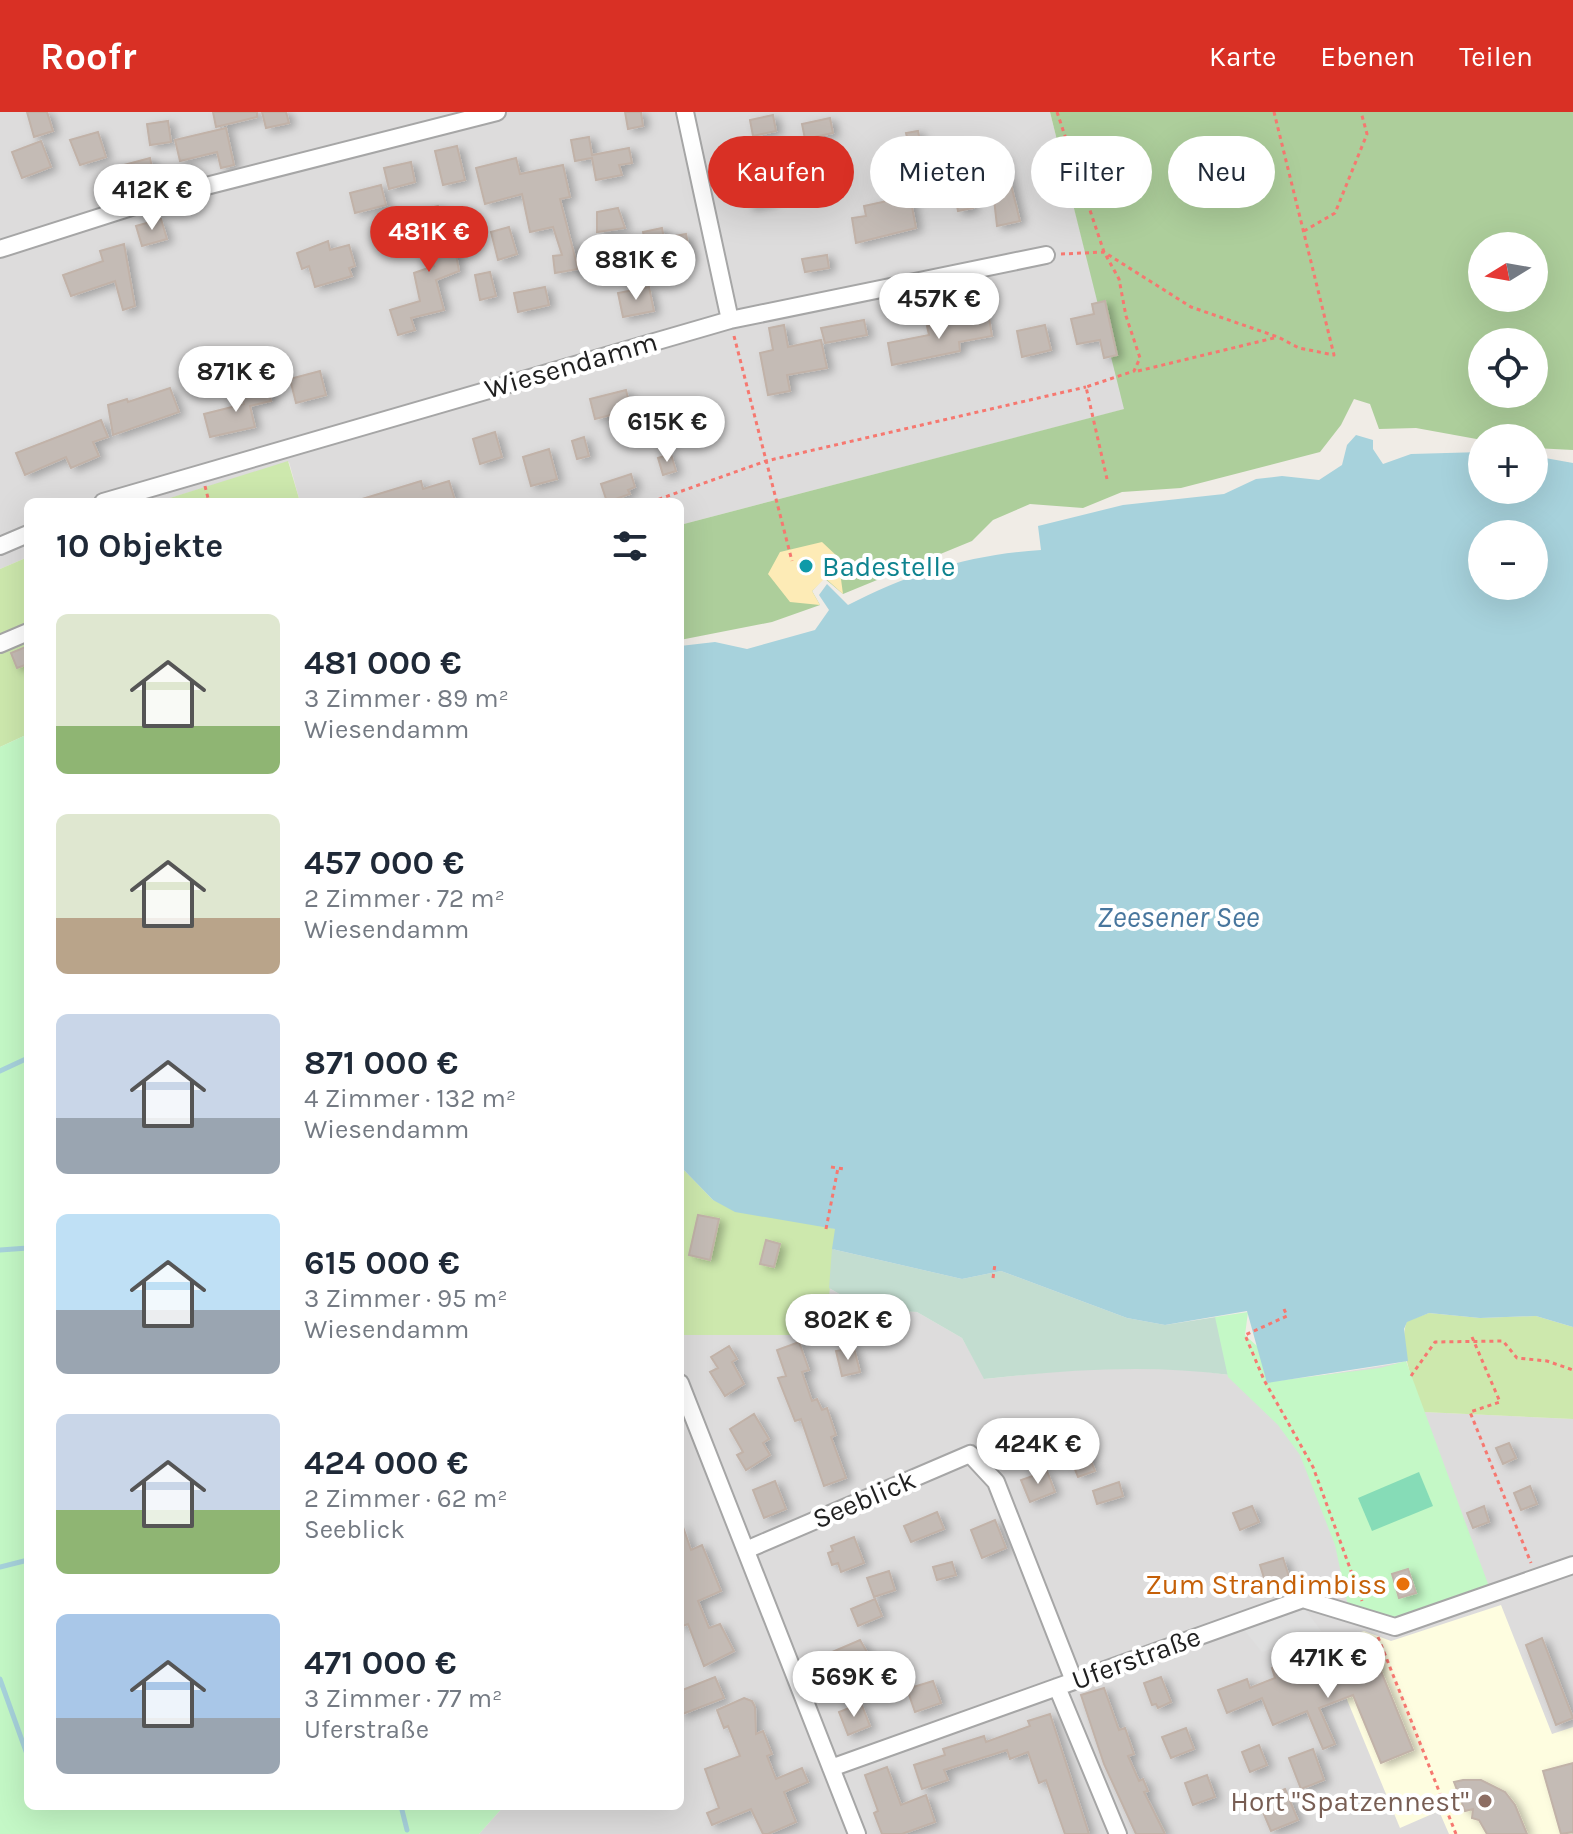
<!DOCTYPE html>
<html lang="de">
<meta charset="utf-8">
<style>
:root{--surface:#fff;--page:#f6f6f7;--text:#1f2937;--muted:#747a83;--accent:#d93025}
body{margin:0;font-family:Karla,sans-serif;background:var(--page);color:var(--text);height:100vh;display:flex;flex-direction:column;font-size:30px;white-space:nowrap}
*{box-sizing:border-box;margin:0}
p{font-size:26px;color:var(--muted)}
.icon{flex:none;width:44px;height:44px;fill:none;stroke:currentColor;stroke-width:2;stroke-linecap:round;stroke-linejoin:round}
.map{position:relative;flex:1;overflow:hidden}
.sheet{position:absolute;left:24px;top:386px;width:660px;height:1312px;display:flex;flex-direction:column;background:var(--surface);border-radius:12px;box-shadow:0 8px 32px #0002}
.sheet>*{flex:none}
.top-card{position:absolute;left:708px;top:24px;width:744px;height:72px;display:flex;gap:16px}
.needle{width:52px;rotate:259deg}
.buttons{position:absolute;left:1468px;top:120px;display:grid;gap:16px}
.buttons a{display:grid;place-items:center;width:80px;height:80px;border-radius:50%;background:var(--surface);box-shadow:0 8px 32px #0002;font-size:40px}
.price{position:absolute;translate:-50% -68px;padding:0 18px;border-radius:28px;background:#fff;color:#222;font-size:26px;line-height:52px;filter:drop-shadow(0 2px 4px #0008)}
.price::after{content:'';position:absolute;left:50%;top:48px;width:24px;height:18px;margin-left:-12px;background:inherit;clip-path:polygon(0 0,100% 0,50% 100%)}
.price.active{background:var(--accent);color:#fff}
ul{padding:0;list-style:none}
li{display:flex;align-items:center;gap:24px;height:200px;padding:0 32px}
li span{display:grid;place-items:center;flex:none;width:224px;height:160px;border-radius:12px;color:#555}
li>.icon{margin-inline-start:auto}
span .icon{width:96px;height:96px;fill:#fffc;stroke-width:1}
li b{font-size:34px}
h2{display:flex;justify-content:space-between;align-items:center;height:96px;padding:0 32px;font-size:34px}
.pill{padding:0 28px;border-radius:36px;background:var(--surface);box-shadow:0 8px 32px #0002;font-size:28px;line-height:72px}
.pill.active{background:var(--accent);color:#fff}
header{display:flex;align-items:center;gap:48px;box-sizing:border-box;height:112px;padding:0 40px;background:var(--accent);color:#fff}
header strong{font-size:38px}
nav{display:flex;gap:44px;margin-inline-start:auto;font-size:28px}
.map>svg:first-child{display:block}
.residential{fill:#dddcdc}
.education{fill:#fefde0}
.grass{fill:#cde8ad}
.forest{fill:#adce9b;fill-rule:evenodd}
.wetland{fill:#c3ddd0}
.sand{fill:#fdebb6}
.park{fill:#c4f8c6}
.pitch{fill:#86dcb7}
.parking{fill:#dfdfdf}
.water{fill:#a7d2dc;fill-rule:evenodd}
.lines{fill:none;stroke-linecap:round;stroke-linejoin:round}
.stream{stroke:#a7d2dc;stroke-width:5}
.building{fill:#c4bbb5;stroke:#c1b2a8;stroke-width:2;filter:url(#shadow)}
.minor-casing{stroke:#a6a6a6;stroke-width:20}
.path{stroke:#f67870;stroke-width:3;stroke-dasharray:4 4;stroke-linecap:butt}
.minor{stroke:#fff;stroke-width:16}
.culture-dot{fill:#0f9aa8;stroke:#fff;stroke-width:3}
.food-dot{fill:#e8710a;stroke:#fff;stroke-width:3}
.education-dot{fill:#8d6e63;stroke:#fff;stroke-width:3}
.labels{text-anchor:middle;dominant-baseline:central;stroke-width:8;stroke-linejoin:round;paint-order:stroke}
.street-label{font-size:28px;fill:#1f1f1f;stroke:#fff}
.culture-label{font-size:28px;fill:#0d838f;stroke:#fff;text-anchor:start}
.food-label{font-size:28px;fill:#c56008;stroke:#fff;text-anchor:end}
.education-label{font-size:28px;fill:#785e54;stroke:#fff;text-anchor:end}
.water-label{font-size:30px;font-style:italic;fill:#48769d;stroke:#fff}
</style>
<header>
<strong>Roofr</strong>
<nav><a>Karte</a><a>Ebenen</a><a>Teilen</a></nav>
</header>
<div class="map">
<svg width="1573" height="1722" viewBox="0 0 1573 1722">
<defs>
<filter id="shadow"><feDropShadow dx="5.5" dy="3" stdDeviation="4" flood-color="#0004"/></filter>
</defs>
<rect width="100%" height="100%" fill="#f0ece6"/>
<path class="residential" d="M0,0H1050L1125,297L680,413V390H300L289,350L157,390H28V445L0,457Z
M829,1176L866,1197L917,1200L962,1226L985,1267L1077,1257L1178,1256L1280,1270L1406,1250L1423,1300L1573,1307V1722H479L504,1694H680V1223H824Z"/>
<path class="education" d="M1501,1493L1552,1622L1573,1615V1722H1449L1439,1699L1400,1716L1324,1532L1364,1519L1391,1529Z"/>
<path class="grass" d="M288,349L300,390H157Z
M28,445V622L0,635V457Z
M680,1054L713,1088L836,1117L825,1223H680Z
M1429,1201L1480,1206L1536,1204L1573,1215V1307L1423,1300C1415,1275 1397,1234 1407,1209Z"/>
<path class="forest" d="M1050,0H1573V338L1534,336V326L1482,328L1416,316L1379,317L1370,292L1354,287L1341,313L1320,340L1181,376L1122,380L1083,396L1030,392L993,408L972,429L843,482L824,466L812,479L820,493L772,510L680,528V413L1124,297ZM1482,134H1534V186H1482ZM1482,230H1534V282H1482Z"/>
<path class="wetland" d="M832,1137L962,1167L1001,1159L1127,1206L1165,1213L1216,1205L1230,1263C1147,1252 1067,1258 984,1267L962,1226L917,1200L866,1197L829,1176Z"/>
<path class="sand" d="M822,430L838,445L843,482L825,466L812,479L820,493L790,490L768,462L780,440Z"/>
<path class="park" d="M28,622V1694H504L479,1722H0V635Z
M1248,1200L1245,1223L1258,1235L1268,1270L1380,1256L1406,1249L1491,1480L1396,1514L1349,1499L1335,1433L1300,1343L1278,1313L1228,1265L1215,1205Z"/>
<path class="pitch" d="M1419,1360L1433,1394L1372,1419L1358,1386Z"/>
<path class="parking" d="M1302,1493L1321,1519L1262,1540L1241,1514Z"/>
<path class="water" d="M1356,323L1373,328V337L1383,352L1411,342L1482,340V378H1534V344L1573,351V1215L1536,1204L1480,1206L1429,1201L1407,1210L1404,1217L1408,1249L1267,1271L1247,1199L1165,1213L1127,1206L1001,1159L962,1167L832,1137L835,1117L735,1100L713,1088L680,1054V534L715,530L747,537L815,518L829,498L819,483L827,472L848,493C909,461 972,442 1041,438L1038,414L1123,393L1224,382L1256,367L1282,364L1319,368L1342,353L1347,333ZM1482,422H1534V474H1482Z"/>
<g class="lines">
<path class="stream" d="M0,959L28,946
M0,1138L28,1136
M0,1455L28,1448
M0,1567L28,1645
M401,1694L407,1718"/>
</g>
<path class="building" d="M27,0H47L53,19L34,25Z
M213,0H257V5L216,15Z
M262,0H286L289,11L266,16Z
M625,0H641L643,14L628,17Z
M773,3L776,19L753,24L750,8Z
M830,6L833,21L805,27L802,12Z
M168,9L171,30L150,33L147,12Z
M226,16L234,53L221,56L217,40L180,49L175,28Z
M918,19L926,57L899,62L897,50L912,47L906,21Z
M98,20L106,45L80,53L70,28Z
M589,25L592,43L629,36L632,51L619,53L622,63L596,68L592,46L575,49L571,28Z
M41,29L51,55L22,66L12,40Z
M457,34L465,68L443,73L435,39Z
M1004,44L1020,109L997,114L990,51L992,46Z
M150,46L154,64L129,71L124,53Z
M516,46L520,62L563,53L570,85L560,87L578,157L555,161L553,144L562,143L553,115L530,120L522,82L485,92L476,56Z
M411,50L415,70L389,77L384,56Z
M767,65L772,90L749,95L744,71Z
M966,66L973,96L958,99L952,69Z
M381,73L386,93L355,101L350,81Z
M910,84L916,116L856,131L852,106L866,104L864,94Z
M438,94L445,126L453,124L459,159L436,168L444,198L411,206L415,218L398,223L390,198L420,189L414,161L434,154L421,98Z
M618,96L625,116L597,120V100Z
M161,107L167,127L142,134L136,114Z
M509,115L517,142L498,148L491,120Z
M662,116L664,126L686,122L691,146L664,151L661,132L646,134L643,120Z
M328,129L330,138L349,133L355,154L349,156L352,164L315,175L309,154L302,157L297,141Z
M124,132L135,194L123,198L115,169L71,184L63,163L103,149L100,139Z
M827,143L829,156L805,160L802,147Z
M490,160L496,184L480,188L475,163Z
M545,175L549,193L518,200L514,181Z
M649,175L654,199L623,205L618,181Z
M1105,189L1117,243L1104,246L1100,228L1077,232L1071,207L1094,202L1092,192Z
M989,206L992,224L959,230L960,239L892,253L888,231L929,223L927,214Z
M864,208L867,223L825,231L821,216Z
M784,213L788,235L821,228L827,256L787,263L790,279L768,283L760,241L773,238L769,216Z
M1045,213L1051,238L1022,245L1017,219Z
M320,259L326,283L296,291L290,267Z
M267,275L271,289L250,294L255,315L210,325L204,302L244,292L241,282Z
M170,276L179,300L113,323L108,293L127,287L128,290Z
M626,278L631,298L595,307L590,287Z
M101,308L108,325L93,330L99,344L71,356L66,345L25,363L16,341Z
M495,320L502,345L480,352L473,327Z
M584,325L589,344L577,347L572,329Z
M549,337L557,367L531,374L523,345Z
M671,342L676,359L663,363L658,346Z
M631,362L635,375L628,378L630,382L607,390L601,372Z
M421,369L423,377L449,369L455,388L362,390V387Z
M28,534V552L17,556L11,541Z
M698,1103L719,1107L710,1148L689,1143Z
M766,1128L780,1132L774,1155L760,1152Z
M799,1230L809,1258L802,1260L812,1289L817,1287L822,1298L827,1296L836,1323L831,1325L846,1366L824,1374L801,1307L795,1309L778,1266L786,1264L777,1238Z
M729,1234L737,1247L732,1250L744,1272L725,1284L710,1260L718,1256L711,1245Z
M854,1236L860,1260L842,1264L836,1239Z
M754,1302L769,1327L763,1331L770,1343L746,1358L737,1343L743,1340L730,1317Z
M1509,1331L1516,1346L1503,1352L1496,1336Z
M1087,1339L1095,1359L1078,1365L1070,1345Z
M1047,1359L1055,1380L1030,1390L1021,1368Z
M775,1369L786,1397L764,1406L753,1378Z
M1119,1370L1123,1384L1097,1392L1093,1379Z
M1530,1374L1537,1392L1521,1398L1514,1381Z
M1252,1394L1259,1410L1240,1418L1233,1401Z
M1484,1394L1489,1410L1473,1416L1467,1401Z
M937,1400L944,1417L911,1430L904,1414Z
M995,1408L1006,1436L982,1446L971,1418Z
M682,1412L691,1438L702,1433L721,1479L698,1489L709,1516L720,1512L734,1539L704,1554L688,1512L680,1515Z
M854,1425L864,1451L841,1460L838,1451L832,1453L828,1441L833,1439L831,1434Z
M1283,1446L1290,1468L1267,1476L1260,1453Z
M952,1450L956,1463L937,1468L933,1455Z
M1408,1457L1416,1481L1399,1486L1392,1462Z
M889,1459L895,1478L874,1485L867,1466Z
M875,1487L882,1504L858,1514L851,1497Z
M1542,1526L1573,1606L1556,1613L1526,1533Z
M860,1528L874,1552L843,1566L832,1540Z
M1374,1542L1413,1638L1381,1651L1353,1583L1319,1596L1335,1632L1323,1637L1307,1599L1273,1613L1262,1586L1227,1601L1218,1578L1247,1567L1250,1576L1275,1566L1272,1556L1285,1551L1287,1557L1317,1544L1328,1561Z
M715,1565L724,1586L680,1603V1579Z
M1161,1565L1171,1590L1158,1596L1156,1592L1152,1593L1144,1571Z
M933,1569L941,1591L915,1600L907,1577Z
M1104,1576L1119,1618L1125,1616L1134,1642L1128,1644L1139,1669L1143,1667L1148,1679L1144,1680L1165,1722H1136L1104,1652L1081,1583Z
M744,1586L752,1589L755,1595L756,1622L763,1619L772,1642L767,1644L776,1667L802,1656L808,1670L784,1680L796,1710L768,1722H763L751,1697L712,1713L707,1701L719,1696L705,1657L740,1644L728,1614L724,1616L717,1598Z
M861,1591L870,1614L848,1623L839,1600Z
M1050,1602L1089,1722H1065L1046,1668L1039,1671L1028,1640L1010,1647L1007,1638L944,1658L948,1668L922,1677L914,1653L945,1643L943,1637L984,1624L986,1630L1030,1614L1028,1609Z
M1186,1616L1194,1637L1171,1646L1162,1625Z
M1259,1633L1267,1653L1250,1660L1242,1640Z
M1313,1637L1324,1668L1301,1677L1289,1646Z
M1573,1651V1720L1561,1722L1543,1659Z
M887,1655L901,1693L926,1683L935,1710L902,1722H882L874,1701L878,1699L865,1663Z
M1207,1663L1215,1685L1193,1693L1185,1671Z
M1463,1668H1481L1505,1680L1515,1693L1527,1722H1487L1479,1708L1472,1706L1473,1697L1465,1699L1454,1670Z
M1285,1677L1298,1708L1271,1719L1258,1688Z"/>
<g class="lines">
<defs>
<path id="minor" d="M685,0L730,208
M0,137L163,85L497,0
M103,390L730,208L1046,143
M0,434L28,422
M0,532L28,520
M680,1271L857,1722
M746,1438L970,1342L996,1370L1074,1569
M1057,1575L1118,1722
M831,1656L1303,1487L1395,1515L1573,1453"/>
</defs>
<use href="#minor" class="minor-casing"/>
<path class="path" d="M1057,0L1104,140L1119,167L1126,204L1140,246L1134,259L1086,275L1107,367
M1304,119L1335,101L1367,22L1361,0
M1061,142L1104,140L1191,195L1278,225L1299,236L1334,243L1274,0
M734,224L792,449
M1138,259L1278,225
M205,374L209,390
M651,390L766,349L1086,275
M831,1055L844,1057
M826,1117L838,1056
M993,1166L995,1152
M1284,1197L1287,1204L1245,1223L1264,1268L1313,1355L1362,1489
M1472,1225L1500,1290L1470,1300L1531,1451
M1411,1264L1435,1230L1503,1229L1517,1246L1547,1249L1573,1258
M1378,1525L1456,1722"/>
<use href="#minor" class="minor"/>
</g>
<circle class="culture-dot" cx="806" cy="454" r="8"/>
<circle class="food-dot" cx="1403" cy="1472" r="8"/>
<circle class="education-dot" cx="1485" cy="1689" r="8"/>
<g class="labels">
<g class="street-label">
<text transform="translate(571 253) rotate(-16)">Wiesendamm</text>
<text transform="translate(864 1387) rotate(-23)">Seeblick</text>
<text transform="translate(1136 1546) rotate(-20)">Uferstraße</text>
</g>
<g class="culture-label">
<text x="822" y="454">Badestelle</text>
</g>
<g class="food-label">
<text x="1387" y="1472">Zum Strandimbiss</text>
</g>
<g class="education-label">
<text x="1469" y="1689">Hort "Spatzennest"</text>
</g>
<g class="water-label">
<text x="1178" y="805">Zeesener See</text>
</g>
</g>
</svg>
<div class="buttons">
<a><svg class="needle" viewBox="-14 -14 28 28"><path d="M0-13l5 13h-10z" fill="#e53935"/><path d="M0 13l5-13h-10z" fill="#747a83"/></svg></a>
<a><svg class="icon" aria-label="locate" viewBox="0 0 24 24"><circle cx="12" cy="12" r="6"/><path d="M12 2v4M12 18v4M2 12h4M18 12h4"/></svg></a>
<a>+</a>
<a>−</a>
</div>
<b class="price" style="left:152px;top:120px">412K €</b>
<b class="price active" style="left:429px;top:162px">481K €</b>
<b class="price" style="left:636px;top:190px">881K €</b>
<b class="price" style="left:939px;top:229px">457K €</b>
<b class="price" style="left:236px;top:302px">871K €</b>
<b class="price" style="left:667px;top:352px">615K €</b>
<b class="price" style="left:848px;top:1250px">802K €</b>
<b class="price" style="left:1038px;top:1374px">424K €</b>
<b class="price" style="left:1328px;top:1588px">471K €</b>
<b class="price" style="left:854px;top:1607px">569K €</b>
<div class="top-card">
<a class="pill active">Kaufen</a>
<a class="pill">Mieten</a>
<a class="pill">Filter</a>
<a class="pill">Neu</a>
</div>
<section class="sheet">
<h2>10 Objekte<svg class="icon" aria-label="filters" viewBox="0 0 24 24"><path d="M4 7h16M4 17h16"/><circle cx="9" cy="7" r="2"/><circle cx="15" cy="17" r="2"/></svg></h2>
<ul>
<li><span style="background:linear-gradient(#dfe7d0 70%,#8fb573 0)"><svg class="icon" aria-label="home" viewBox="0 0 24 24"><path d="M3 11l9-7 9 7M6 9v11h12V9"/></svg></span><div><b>481 000 €</b><p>3 Zimmer · 89 m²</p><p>Wiesendamm</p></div></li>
<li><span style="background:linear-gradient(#dfe7d0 65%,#b9a48a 0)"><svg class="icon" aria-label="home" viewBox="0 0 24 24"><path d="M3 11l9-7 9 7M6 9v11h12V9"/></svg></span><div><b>457 000 €</b><p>2 Zimmer · 72 m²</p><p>Wiesendamm</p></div></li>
<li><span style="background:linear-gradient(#c9d6e8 65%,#9aa5b1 0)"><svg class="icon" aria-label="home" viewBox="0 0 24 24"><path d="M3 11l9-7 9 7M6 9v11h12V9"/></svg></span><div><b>871 000 €</b><p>4 Zimmer · 132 m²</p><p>Wiesendamm</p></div></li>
<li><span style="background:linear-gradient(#bfe0f5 60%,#9aa5b1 0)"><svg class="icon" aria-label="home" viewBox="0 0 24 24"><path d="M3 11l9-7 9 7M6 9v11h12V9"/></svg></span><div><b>615 000 €</b><p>3 Zimmer · 95 m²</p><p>Wiesendamm</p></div></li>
<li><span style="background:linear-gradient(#c9d6e8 60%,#8fb573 0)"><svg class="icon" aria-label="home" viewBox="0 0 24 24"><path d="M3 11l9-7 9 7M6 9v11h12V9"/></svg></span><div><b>424 000 €</b><p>2 Zimmer · 62 m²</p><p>Seeblick</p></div></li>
<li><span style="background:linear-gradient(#a9c7e8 65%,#9aa5b1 0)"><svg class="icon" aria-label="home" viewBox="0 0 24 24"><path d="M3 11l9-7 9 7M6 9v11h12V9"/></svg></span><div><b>471 000 €</b><p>3 Zimmer · 77 m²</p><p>Uferstraße</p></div></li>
</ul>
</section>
</div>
